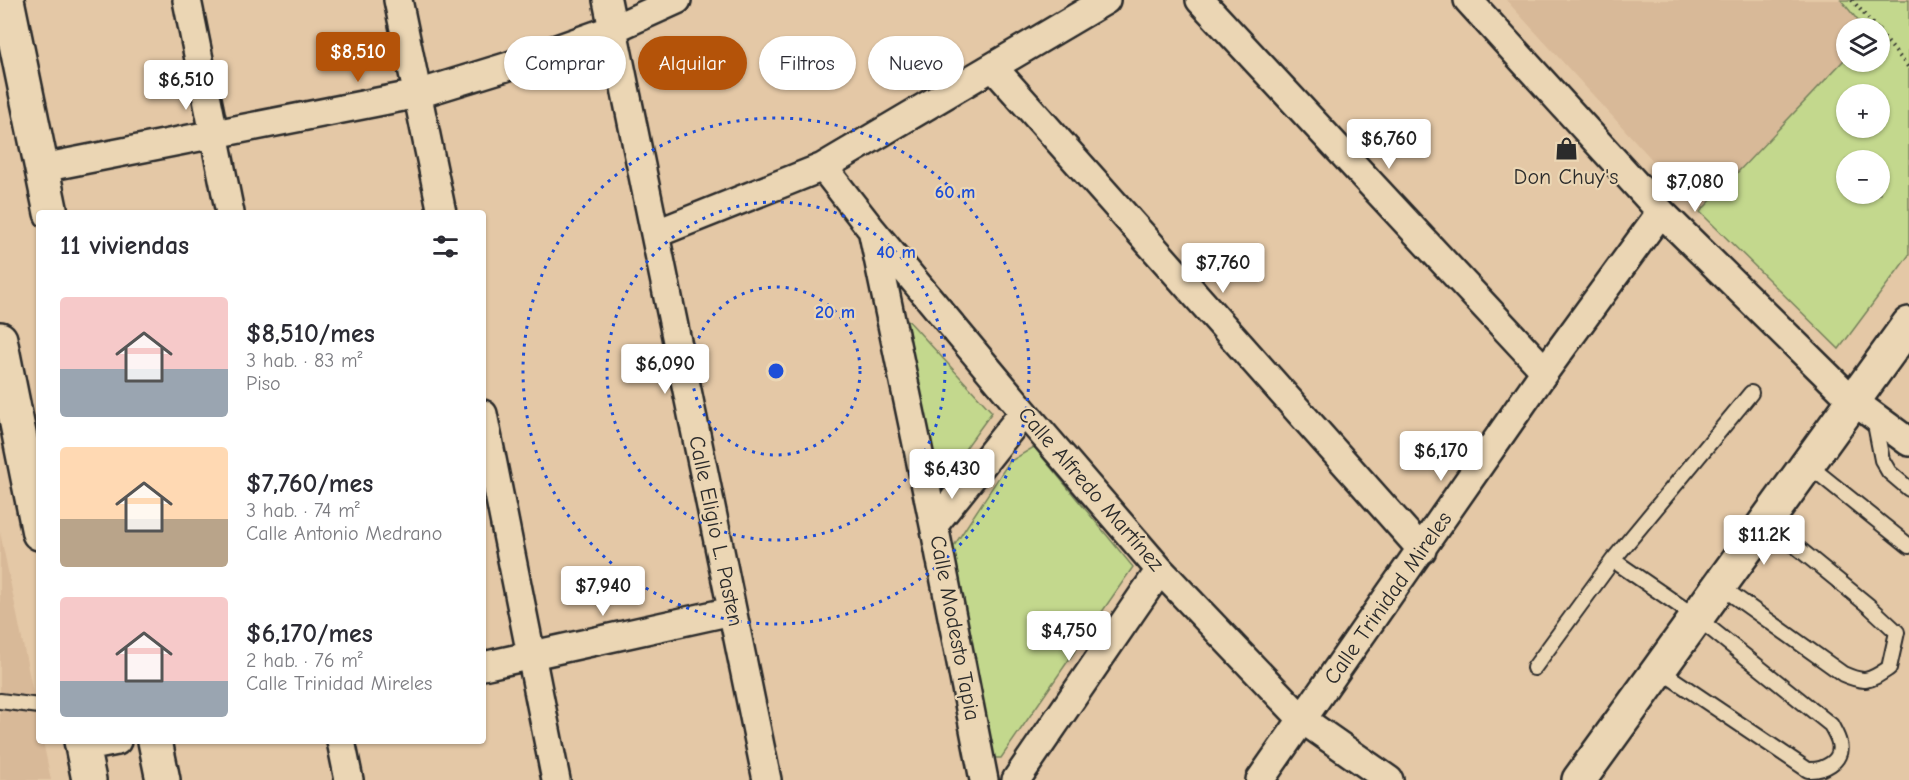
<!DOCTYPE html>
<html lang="es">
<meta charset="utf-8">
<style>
:root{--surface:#fff;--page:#f2f2f3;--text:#2b2b33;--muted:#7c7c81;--accent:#b45309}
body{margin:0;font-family:"Comic Neue",sans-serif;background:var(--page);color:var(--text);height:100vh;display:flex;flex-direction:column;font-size:22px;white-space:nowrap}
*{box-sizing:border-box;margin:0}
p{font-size:20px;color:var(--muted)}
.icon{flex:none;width:33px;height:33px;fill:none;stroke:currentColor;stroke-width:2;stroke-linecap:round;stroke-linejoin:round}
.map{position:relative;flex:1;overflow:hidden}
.panel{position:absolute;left:36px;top:210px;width:450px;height:534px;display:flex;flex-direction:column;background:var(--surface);border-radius:6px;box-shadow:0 2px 4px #0004}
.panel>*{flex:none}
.banner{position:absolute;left:504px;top:36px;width:570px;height:54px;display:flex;gap:12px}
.tools{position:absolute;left:1836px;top:18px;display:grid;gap:12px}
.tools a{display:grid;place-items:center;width:54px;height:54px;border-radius:50%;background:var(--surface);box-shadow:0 2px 4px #0004;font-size:30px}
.price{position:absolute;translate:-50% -51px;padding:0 14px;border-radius:6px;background:#fff;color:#222;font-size:20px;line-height:39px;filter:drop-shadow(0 2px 3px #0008)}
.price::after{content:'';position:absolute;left:50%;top:36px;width:18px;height:14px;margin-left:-9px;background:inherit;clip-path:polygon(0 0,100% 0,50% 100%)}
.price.selected{background:var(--accent);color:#fff}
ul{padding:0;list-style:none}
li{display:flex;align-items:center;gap:18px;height:150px;padding:0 24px}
li span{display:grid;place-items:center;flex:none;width:168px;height:120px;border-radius:6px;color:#555}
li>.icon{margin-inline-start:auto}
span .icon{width:72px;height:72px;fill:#fffc;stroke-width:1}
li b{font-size:26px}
h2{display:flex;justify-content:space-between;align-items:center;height:72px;padding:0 24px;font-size:26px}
.chip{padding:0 21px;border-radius:27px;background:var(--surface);box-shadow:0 2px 4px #0004;font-size:21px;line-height:54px}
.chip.selected{background:var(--accent);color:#fff}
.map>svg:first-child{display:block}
.built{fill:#d8b998}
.green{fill:#c3d88d;stroke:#77825c;stroke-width:1.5;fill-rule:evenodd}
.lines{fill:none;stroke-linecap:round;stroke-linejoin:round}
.lane-casing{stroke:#2b2b2b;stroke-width:18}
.street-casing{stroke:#2b2b2b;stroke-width:32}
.secondary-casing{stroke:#2b2b2b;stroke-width:38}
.primary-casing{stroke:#2b2b2b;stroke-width:38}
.path{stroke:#2b2b2b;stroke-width:4;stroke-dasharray:1.5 4.5;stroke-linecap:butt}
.lane{stroke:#ebd6b4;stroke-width:14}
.street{stroke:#ebd6b4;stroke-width:27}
.secondary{stroke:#ebd6b4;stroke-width:33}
.primary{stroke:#ebd6b4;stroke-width:33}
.ring{fill:none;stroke:#1d4ed8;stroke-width:3;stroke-dasharray:3 6}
.labels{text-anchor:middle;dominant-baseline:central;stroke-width:4.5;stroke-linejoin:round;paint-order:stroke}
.poi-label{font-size:22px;fill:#2b2b2b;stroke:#ebd6b4}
.street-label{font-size:22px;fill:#2b2b2b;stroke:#ebd6b4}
.centre{fill:#1d4ed8;stroke:#ebd6b4;stroke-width:3}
.ring-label{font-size:18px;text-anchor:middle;font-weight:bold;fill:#1d4ed8;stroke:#ebd6b4;stroke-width:4.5;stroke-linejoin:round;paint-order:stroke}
</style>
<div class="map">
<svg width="1909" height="780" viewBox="0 0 1909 780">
<rect width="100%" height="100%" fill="#e4c8a6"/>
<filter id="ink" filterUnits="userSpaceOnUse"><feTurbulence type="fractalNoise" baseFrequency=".0167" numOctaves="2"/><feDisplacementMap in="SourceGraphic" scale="12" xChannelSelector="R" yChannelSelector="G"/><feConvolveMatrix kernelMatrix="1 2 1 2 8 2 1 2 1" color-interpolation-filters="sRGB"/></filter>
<g filter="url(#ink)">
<path class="built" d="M1506,0H1840L1864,28H1846V58L1700,212Z
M0,532L39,722V741H43L51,780H0Z"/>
<path class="green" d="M1841,0H1909V255L1839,349L1700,212L1846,58V62H1880V28H1864ZM1880,94V128H1846V94ZM1846,160H1880V194H1846Z
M906,318L992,412L939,485Z
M1034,447L1133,567L1001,758H994L948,555L1009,462Z"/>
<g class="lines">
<defs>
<path id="lane" d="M1874,419L1882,460L1889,472L1909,489
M1807,464L1909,546
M1613,560L1696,617L1831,725C1834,731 1838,737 1839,743C1844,762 1822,771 1808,770L1658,669
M1720,586L1843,674C1866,684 1869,681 1889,668L1897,632L1869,606L1765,521
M1534,668L1613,560L1751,393
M0,701L39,706"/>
<path id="street" d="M187,0L230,213
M398,0L442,213
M607,0L767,780
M1200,0L1545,371
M1468,0L1661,212L1852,400L1909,442
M993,67L1422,550
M823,167L872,230L1024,412L1160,570L1303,720L1389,780
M42,168L418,94L506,67L613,29L677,0
M655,234L823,167L1106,0
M873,234L934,525L984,780
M483,414L556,780
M934,525L1024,412
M483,666L732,611
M341,741L349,780
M82,748L117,741
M1016,780L1160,570
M1260,780L1545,371L1661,212"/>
<path id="secondary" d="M1579,780L1909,324"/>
<path id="primary" d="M7,0L51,213
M0,339L39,533
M81,741L89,780
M155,741L163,780"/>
</defs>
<use href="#lane" class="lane-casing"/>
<use href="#street" class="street-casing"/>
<use href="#secondary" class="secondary-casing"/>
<use href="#primary" class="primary-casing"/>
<path class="path" d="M1852,0L1876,28
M1880,33L1909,68"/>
<use href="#lane" class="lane"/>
<use href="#street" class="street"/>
<use href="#secondary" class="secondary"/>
<use href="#primary" class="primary"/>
</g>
</g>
<g class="ring">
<circle cx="776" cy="371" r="84"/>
<circle cx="776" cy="371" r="169"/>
<circle cx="776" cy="371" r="253"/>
</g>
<defs>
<symbol id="shop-bare" viewBox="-9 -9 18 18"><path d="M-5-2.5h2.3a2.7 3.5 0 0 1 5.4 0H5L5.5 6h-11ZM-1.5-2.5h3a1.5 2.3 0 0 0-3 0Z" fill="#2b2b2b" stroke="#ebd6b4" stroke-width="2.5" paint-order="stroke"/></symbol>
</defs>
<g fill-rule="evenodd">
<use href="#shop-bare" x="1550" y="132" width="33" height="33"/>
</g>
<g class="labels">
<g class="poi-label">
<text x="1566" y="177">Don Chuy's</text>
</g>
<g class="street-label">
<text transform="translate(1091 489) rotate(49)">Calle Alfredo Martínez</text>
<text transform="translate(716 531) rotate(78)">Calle Eligio L. Pasten</text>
<text transform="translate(1388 598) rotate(-55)">Calle Trinidad Mireles</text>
<text transform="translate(955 628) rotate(79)">Calle Modesto Tapia</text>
</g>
</g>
<circle cx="776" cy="371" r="9" class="centre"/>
<g class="ring-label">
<text x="955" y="198">60 m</text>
<text x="896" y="258">40 m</text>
<text x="835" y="318">20 m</text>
</g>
</svg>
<div class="tools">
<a><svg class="icon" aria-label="layers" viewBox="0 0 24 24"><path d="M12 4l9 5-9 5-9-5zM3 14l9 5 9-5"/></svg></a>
<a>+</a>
<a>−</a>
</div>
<b class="price selected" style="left:358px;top:83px">$8,510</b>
<b class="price" style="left:186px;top:111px">$6,510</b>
<b class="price" style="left:1389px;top:170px">$6,760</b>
<b class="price" style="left:1695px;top:213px">$7,080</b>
<b class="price" style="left:1223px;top:294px">$7,760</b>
<b class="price" style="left:665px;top:395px">$6,090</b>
<b class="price" style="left:1441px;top:482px">$6,170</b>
<b class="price" style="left:952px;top:500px">$6,430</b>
<b class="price" style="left:1764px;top:566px">$11.2K</b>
<b class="price" style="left:603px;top:617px">$7,940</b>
<b class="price" style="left:1069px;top:662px">$4,750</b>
<div class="banner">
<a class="chip">Comprar</a>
<a class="chip selected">Alquilar</a>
<a class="chip">Filtros</a>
<a class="chip">Nuevo</a>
</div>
<section class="panel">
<h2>11 viviendas<svg class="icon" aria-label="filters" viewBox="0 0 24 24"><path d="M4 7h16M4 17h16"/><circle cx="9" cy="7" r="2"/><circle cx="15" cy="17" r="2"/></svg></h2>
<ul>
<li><span style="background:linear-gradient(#f6c9c9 60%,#9aa5b1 0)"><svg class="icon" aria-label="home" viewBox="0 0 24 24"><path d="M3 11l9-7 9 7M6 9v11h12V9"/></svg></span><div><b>$8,510/mes</b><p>3 hab. · 83 m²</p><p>Piso</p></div></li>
<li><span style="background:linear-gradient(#ffd9b3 60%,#b9a48a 0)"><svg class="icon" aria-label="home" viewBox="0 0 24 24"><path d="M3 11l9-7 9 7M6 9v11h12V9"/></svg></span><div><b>$7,760/mes</b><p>3 hab. · 74 m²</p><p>Calle Antonio Medrano</p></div></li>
<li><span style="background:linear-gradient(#f6c9c9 70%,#9aa5b1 0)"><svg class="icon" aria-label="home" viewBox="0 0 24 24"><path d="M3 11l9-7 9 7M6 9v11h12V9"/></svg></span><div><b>$6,170/mes</b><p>2 hab. · 76 m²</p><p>Calle Trinidad Mireles</p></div></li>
</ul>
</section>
</div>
